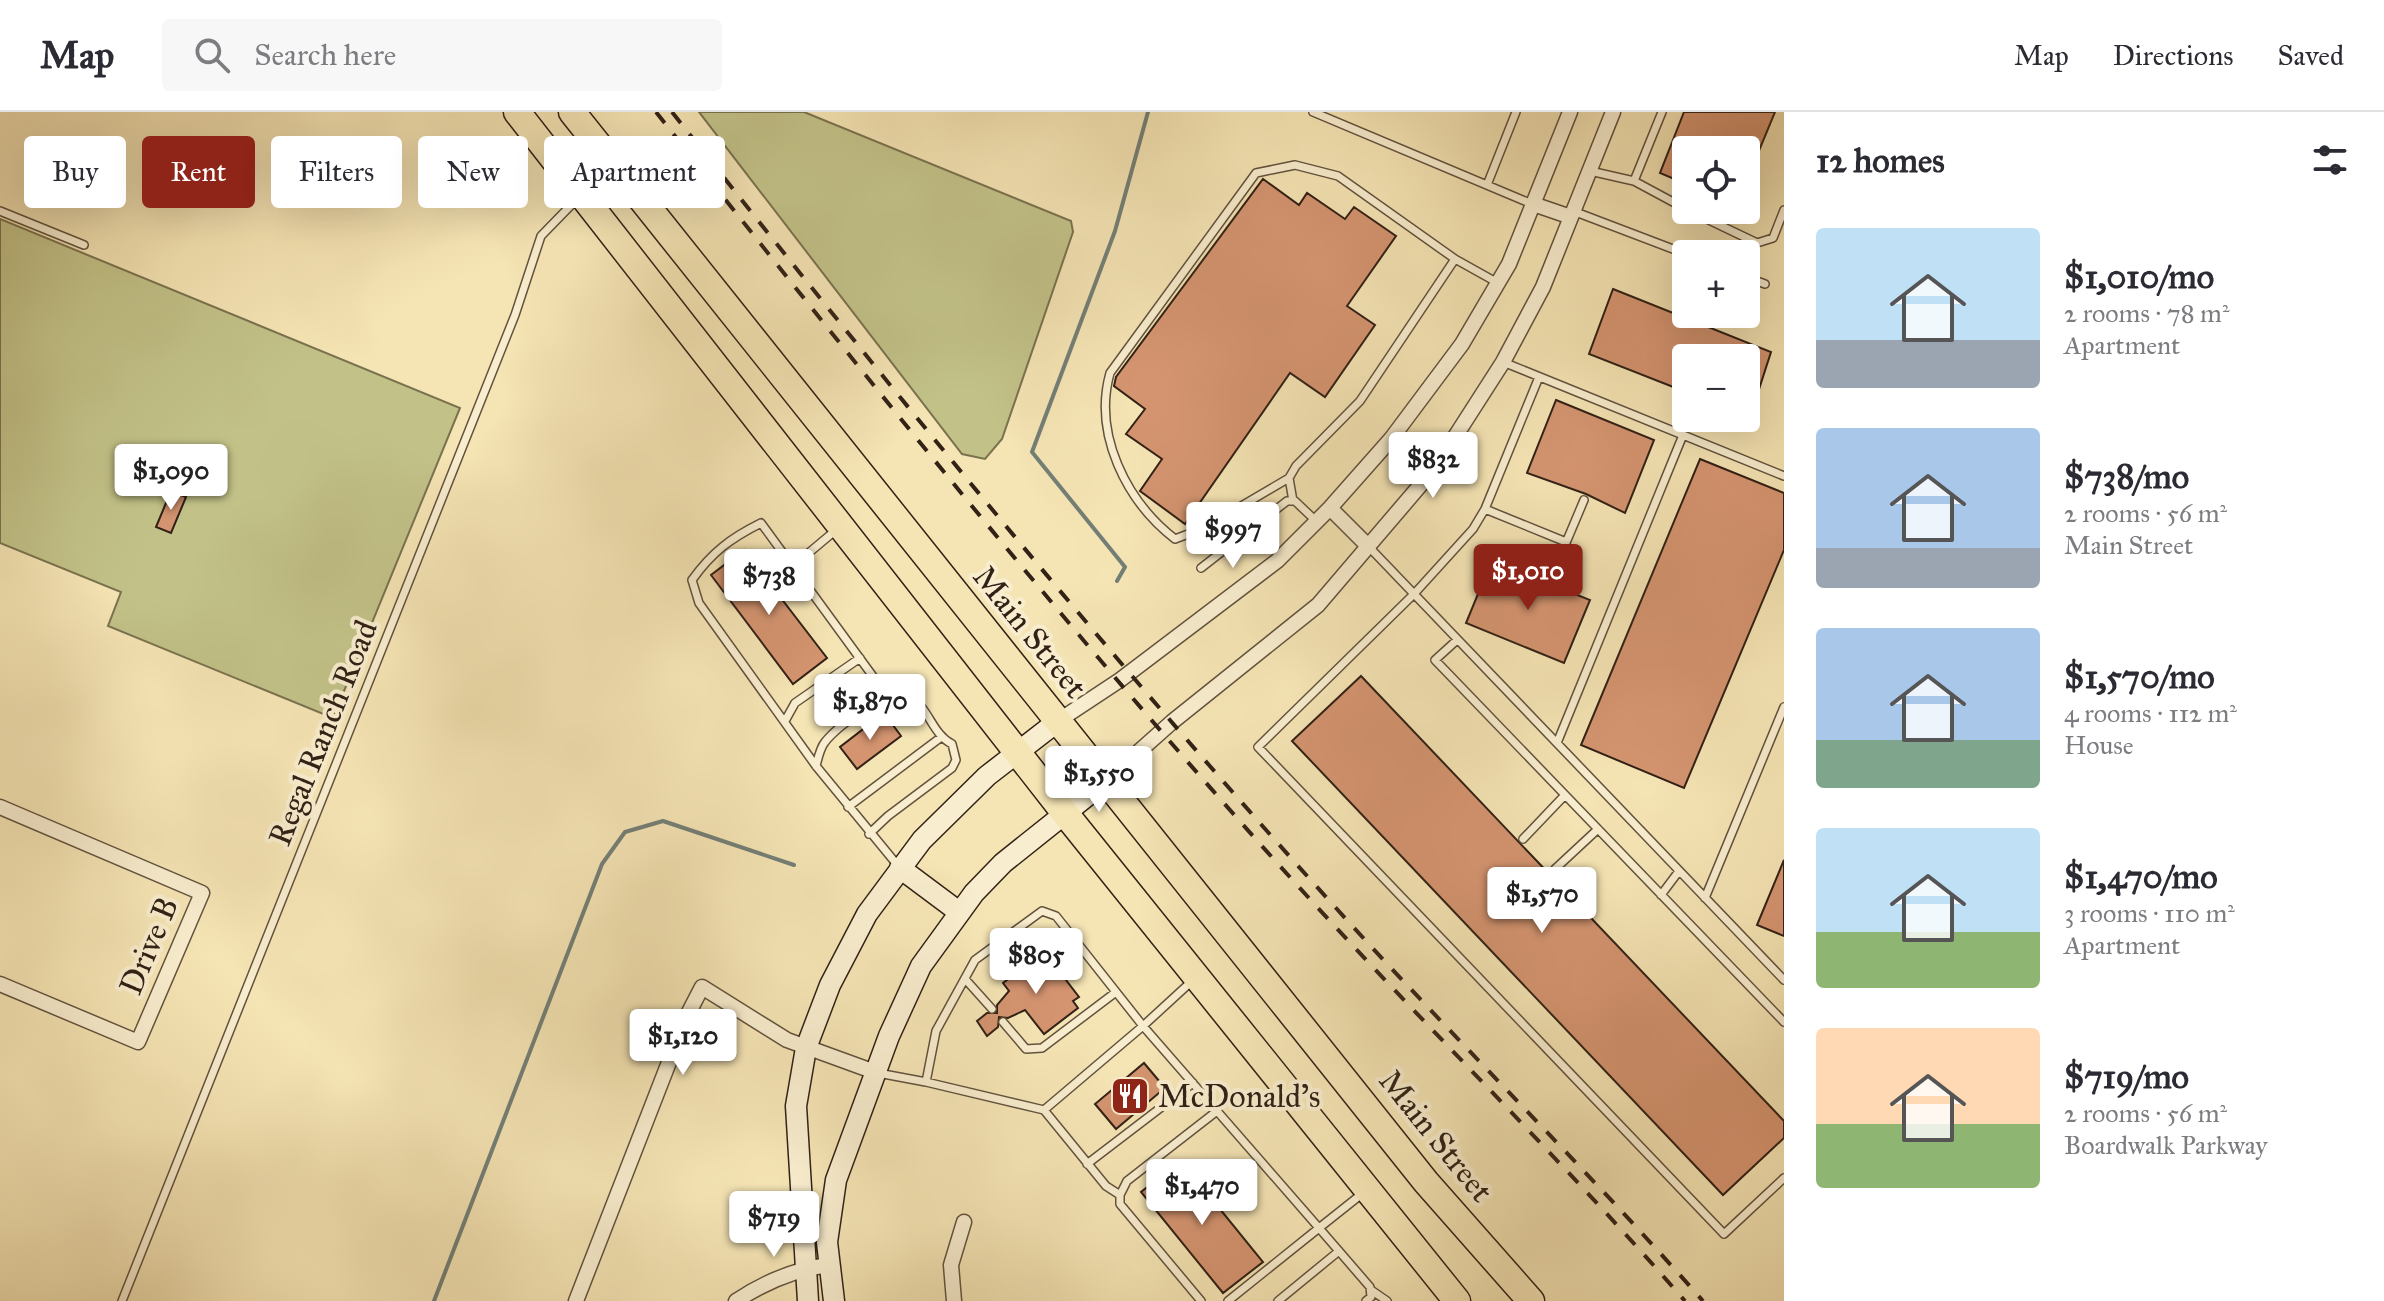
<!DOCTYPE html>
<meta charset="utf-8">
<style>
:root{--surface:#fff;--page:#f7f7f7;--text:#2b2b33;--muted:#7c7c81;--line:#e1e1e2;--accent:#8f2418}
body{margin:0;font-family:"IM FELL Great Primer",serif;background:var(--page);color:var(--text);height:100vh;display:flex;flex-direction:column;font-size:30px;white-space:nowrap}
*{box-sizing:border-box;margin:0}
p{font-size:26px;color:var(--muted)}
.icon{flex:none;width:44px;height:44px;fill:none;stroke:currentColor;stroke-width:2;stroke-linecap:round;stroke-linejoin:round}
.map{position:relative;flex:1;overflow:hidden}
.side{display:flex;flex-direction:column;background:var(--surface);width:600px}
.side>*{flex:none}
.guide{position:absolute;left:24px;top:24px;width:760px;height:72px;display:flex;gap:16px}
.tools{position:absolute;left:1672px;top:24px;display:grid;gap:16px}
.tools a{display:grid;place-items:center;width:88px;height:88px;border-radius:8px;background:var(--surface);box-shadow:0 8px 32px #0002;font-size:40px}
.price{position:absolute;translate:-50% -68px;padding:0 18px;border-radius:8px;background:#fff;color:#222;font-size:26px;line-height:52px;filter:drop-shadow(0 2px 4px #0008)}
.price::after{content:'';position:absolute;left:50%;top:48px;width:24px;height:18px;margin-left:-12px;background:inherit;clip-path:polygon(0 0,100% 0,50% 100%)}
.price.current{background:var(--accent);color:#fff}
ul{padding:0;list-style:none}
li{display:flex;align-items:center;gap:24px;height:200px;padding:0 32px}
li span{display:grid;place-items:center;flex:none;width:224px;height:160px;border-radius:8px;color:#555}
li>.icon{margin-inline-start:auto}
span .icon{width:96px;height:96px;fill:#fffc;stroke-width:1}
li b{font-size:34px}
h2{display:flex;justify-content:space-between;align-items:center;height:96px;padding:0 32px;font-size:34px}
.tag{padding:0 28px;border-radius:8px;background:var(--surface);box-shadow:0 8px 32px #0002;font-size:28px;line-height:72px}
.tag.current{background:var(--accent);color:#fff}
header{display:flex;align-items:center;gap:48px;box-sizing:border-box;height:112px;padding:0 40px;background:var(--surface);border-bottom:2px solid var(--line)}
header strong{font-size:38px}
nav{display:flex;gap:44px;margin-inline-start:auto;font-size:28px}
.search{width:560px;height:72px;background:var(--page);display:flex;align-items:center;gap:20px;box-sizing:border-box;padding:0 28px;border-radius:8px;color:var(--muted);font-size:30px}
main{display:flex;flex:1;min-height:0}
.map>svg:first-child{display:block}
.green{fill:#c2c288;stroke:#7a724f;stroke-width:2}
.lines{fill:none;stroke-linecap:round;stroke-linejoin:round}
.stream{stroke:#737f76;stroke-width:4}
.building{fill:#d49470;stroke:#312116;stroke-width:2}
.lane-casing{stroke:#62523e;stroke-width:10}
.street-casing{stroke:#62523e;stroke-width:17}
.secondary-casing{stroke:#312116;stroke-width:23}
.highway-casing{stroke:#312116;stroke-width:29}
.lane{stroke:#f8edce;stroke-width:7}
.street{stroke:#f8edce;stroke-width:14}
.secondary{stroke:#f8edce;stroke-width:20}
.highway{stroke:#f5e4b4;stroke-width:26}
.rail{stroke:#312116;stroke-width:4;stroke-dasharray:14 14;stroke-linecap:butt}
.labels{text-anchor:middle;dominant-baseline:central;stroke-width:8;stroke-linejoin:round;paint-order:stroke}
.street-label{font-size:32px;fill:#312116;stroke:#f8edce}
.poi-label{font-size:32px;fill:#312116;stroke:#f8edce;text-anchor:start}
</style>
<header>
<strong>Map</strong>
<div class="search"><svg class="icon" aria-label="search" viewBox="0 0 24 24"><circle cx="10" cy="10" r="6"/><path d="M15 15l6 6"/></svg>Search here</div>
<nav><a>Map</a><a>Directions</a><a>Saved</a></nav>
</header>
<main>
<div class="map">
<svg width="1784" height="1189" viewBox="0 0 1784 1189">
<rect width="100%" height="100%" fill="#f5e4b4"/>
<filter id="stains"><feTurbulence type="fractalNoise" baseFrequency=".0025" numOctaves="4"/><feColorMatrix values="0 0 0 0 .2 0 0 0 0 .09 0 0 0 0 .02 0 0 0 .5 -.17"/></filter>
<radialGradient id="worn" r=".72"><stop offset=".6" stop-color="#630" stop-opacity="0"/><stop offset="1" stop-color="#630" stop-opacity=".3"/></radialGradient>
<path class="green" d="M699,0H804L1071,109L1073,120L1002,327L985,347L962,342Z
M0,107L460,296L333,606L108,514L121,480L0,431Z"/>
<g class="lines">
<path class="stream" d="M1117,469L1125,455L1032,340L1115,119L1148,0
M434,1189L602,752L625,720L663,709L794,753"/>
</g>
<path class="building" d="M1684,0H1775L1746,70V38H1686V72L1660,61Z
M1263,67L1299,93L1307,81L1345,107L1354,95L1396,124L1347,194L1375,213L1325,285L1290,261L1185,412L1140,379L1162,347L1126,322L1145,297L1114,274L1116,265Z
M1613,177L1771,240L1750,305H1746V246H1686V280L1589,242Z
M1556,288L1654,328L1625,401L1586,382L1527,361Z
M1700,347L1784,381V438L1684,676L1581,633Z
M171,379L186,385L171,421L156,415Z
M744,438L827,546L793,572L711,463Z
M1492,448L1543,469L1547,477L1555,474L1590,488L1564,551L1466,511Z
M1361,564L1784,1009V1026L1723,1083L1292,629Z
M887,605L901,624L857,657L840,635L875,608L878,612Z
M1784,748V824L1757,813Z
M1039,844L1042,848L1047,844L1055,855L1061,850L1072,864L1066,868L1079,885L1073,889L1078,896L1044,922L1025,898L1008,906L999,905L998,915L987,924L977,909L987,901H997V893L1009,879L1003,871Z
M1144,951L1165,976L1116,1017L1095,992Z
M1181,1049L1263,1150L1223,1181L1141,1080Z"/>
<g class="lines">
<defs>
<path id="lane" d="M1313,0L1532,92
M1590,59L1634,69L1686,97
M1634,69L1662,0
M1487,73L1516,0
M1688,98L1757,131L1773,126L1784,98
M0,99L84,133
M1573,99L1686,142
M1746,165L1765,172
M1503,250L1784,364
M1539,265L1485,397L1473,417L1414,482L1258,635L1724,1122L1784,1066
M1289,366L1204,416L1175,427C1126,389 1093,322 1110,261L1256,61L1295,53L1338,64L1455,147L1498,171
M1293,389L1289,366L1296,354L1360,289L1455,147
M1485,397L1566,430
M1369,435L1784,868
M1201,456L1287,389H1295L1316,409
M800,465L805,444L836,418
M1549,471L1584,388
M1457,528L1435,548L1784,910
M888,585L761,411C731,426 712,440 692,468L699,491L816,654L899,755
M785,609L795,591L860,546
M1557,631L1683,323
M816,654C818,646 820,636 825,630C838,613 890,574 911,586C929,596 932,622 952,632L956,648L952,656L888,704L869,722
M848,695L940,626
M1523,727L1565,683
M1555,757L1598,717
M1661,783L1679,759
M1705,786L1784,595
M966,868L992,897
M1003,910L1026,937L1042,936L1116,880
M878,961L926,970L936,919L975,848L1042,799L1056,804L1143,914L1192,869
M926,970L1044,998L1106,1074L1120,1083
M1044,998L1143,914L1319,1116L1363,1081
M1087,1052L1193,971
M1371,1178L1387,1189
M122,1189L515,203L541,124L578,86
M1201,1189L1120,1092V1083L1127,1069L1217,999
M1228,1189L1319,1116L1370,1175L1371,1185L1366,1189
M1278,1189L1339,1139"/>
<path id="street" d="M1533,92L1571,105
M1330,396L1369,435
M1058,609L1120,568L1277,449L1330,396L1391,327L1462,232L1509,152L1570,0
M1107,668L1172,610L1318,493L1435,356L1503,250L1543,175L1613,0
M0,695L202,781L138,930L0,872
M576,1189L687,904L702,875L787,928L875,960
M736,1189C765,1170 794,1157 829,1153
M954,1189L951,1153L964,1110"/>
<path id="secondary" d="M900,756L959,800
M808,1189L796,994L806,936L830,873L867,802L922,728L987,664L1058,609
M834,1189L827,1130L836,1068L889,924L921,854L974,781L1003,751L1107,668"/>
<path id="highway" d="M517,0L1064,700L1457,1189
M572,0L1426,1070L1531,1189"/>
</defs>
<use href="#lane" class="lane-casing"/>
<use href="#street" class="street-casing"/>
<use href="#secondary" class="secondary-casing"/>
<use href="#highway" class="highway-casing"/>
<use href="#lane" class="lane"/>
<use href="#street" class="street"/>
<use href="#secondary" class="secondary"/>
<use href="#highway" class="highway"/>
<path class="rail" d="M656,0C873,274 1092,550 1329,808C1447,936 1571,1058 1685,1189
M672,0C886,271 1104,540 1336,796C1456,929 1584,1054 1703,1189"/>
</g>
<defs>
<symbol id="restaurant-square" viewBox="-11 -11 22 22"><rect x="-9" y="-9" width="18" height="18" rx="4" fill="#8f2418" stroke="#f8edce"/><path d="M-5-6h1v4h1v-4h1v4h1v-4h1v5L-1.5 .5V6h-2V.5L-5-1ZM5-6V6H3V1.5H1.5Q1.5-4 5-6Z" fill="#fff"/></symbol>
</defs>
<g fill-rule="evenodd">
<use href="#restaurant-square" x="1108" y="962" width="44" height="44"/>
</g>
<g class="labels">
<g class="street-label">
<text transform="translate(1030 520) rotate(51)">Main Street</text>
<text transform="translate(323 621) rotate(-68)">Regal Ranch Road</text>
<text transform="translate(149 834) rotate(-67)">Drive B</text>
<text transform="translate(1436 1024) rotate(51)">Main Street</text>
</g>
<g class="poi-label">
<text x="1158" y="984">McDonald's</text>
</g>
</g>
<rect width="100%" height="100%" filter="url(#stains)"/>
<rect width="100%" height="100%" fill="url(#worn)"/>
</svg>
<div class="tools">
<a><svg class="icon" aria-label="locate" viewBox="0 0 24 24"><circle cx="12" cy="12" r="6"/><path d="M12 2v4M12 18v4M2 12h4M18 12h4"/></svg></a>
<a>+</a>
<a>−</a>
</div>
<b class="price" style="left:1433px;top:388px">$832</b>
<b class="price" style="left:171px;top:400px">$1,090</b>
<b class="price" style="left:1233px;top:458px">$997</b>
<b class="price current" style="left:1528px;top:500px">$1,010</b>
<b class="price" style="left:769px;top:505px">$738</b>
<b class="price" style="left:870px;top:630px">$1,870</b>
<b class="price" style="left:1099px;top:702px">$1,550</b>
<b class="price" style="left:1542px;top:823px">$1,570</b>
<b class="price" style="left:1036px;top:884px">$805</b>
<b class="price" style="left:683px;top:965px">$1,120</b>
<b class="price" style="left:1202px;top:1115px">$1,470</b>
<b class="price" style="left:774px;top:1147px">$719</b>
<div class="guide">
<a class="tag">Buy</a>
<a class="tag current">Rent</a>
<a class="tag">Filters</a>
<a class="tag">New</a>
<a class="tag">Apartment</a>
</div>
</div>
<section class="side">
<h2>12 homes<svg class="icon" aria-label="filters" viewBox="0 0 24 24"><path d="M4 7h16M4 17h16"/><circle cx="9" cy="7" r="2"/><circle cx="15" cy="17" r="2"/></svg></h2>
<ul>
<li><span style="background:linear-gradient(#bfe0f5 70%,#9aa5b1 0)"><svg class="icon" aria-label="home" viewBox="0 0 24 24"><path d="M3 11l9-7 9 7M6 9v11h12V9"/></svg></span><div><b>$1,010/mo</b><p>2 rooms · 78 m²</p><p>Apartment</p></div></li>
<li><span style="background:linear-gradient(#a9c7e8 75%,#9aa5b1 0)"><svg class="icon" aria-label="home" viewBox="0 0 24 24"><path d="M3 11l9-7 9 7M6 9v11h12V9"/></svg></span><div><b>$738/mo</b><p>2 rooms · 56 m²</p><p>Main Street</p></div></li>
<li><span style="background:linear-gradient(#a9c7e8 70%,#7fa58c 0)"><svg class="icon" aria-label="home" viewBox="0 0 24 24"><path d="M3 11l9-7 9 7M6 9v11h12V9"/></svg></span><div><b>$1,570/mo</b><p>4 rooms · 112 m²</p><p>House</p></div></li>
<li><span style="background:linear-gradient(#bfe0f5 65%,#8fb573 0)"><svg class="icon" aria-label="home" viewBox="0 0 24 24"><path d="M3 11l9-7 9 7M6 9v11h12V9"/></svg></span><div><b>$1,470/mo</b><p>3 rooms · 110 m²</p><p>Apartment</p></div></li>
<li><span style="background:linear-gradient(#ffd9b3 60%,#8fb573 0)"><svg class="icon" aria-label="home" viewBox="0 0 24 24"><path d="M3 11l9-7 9 7M6 9v11h12V9"/></svg></span><div><b>$719/mo</b><p>2 rooms · 56 m²</p><p>Boardwalk Parkway</p></div></li>
</ul>
</section>
</main>
